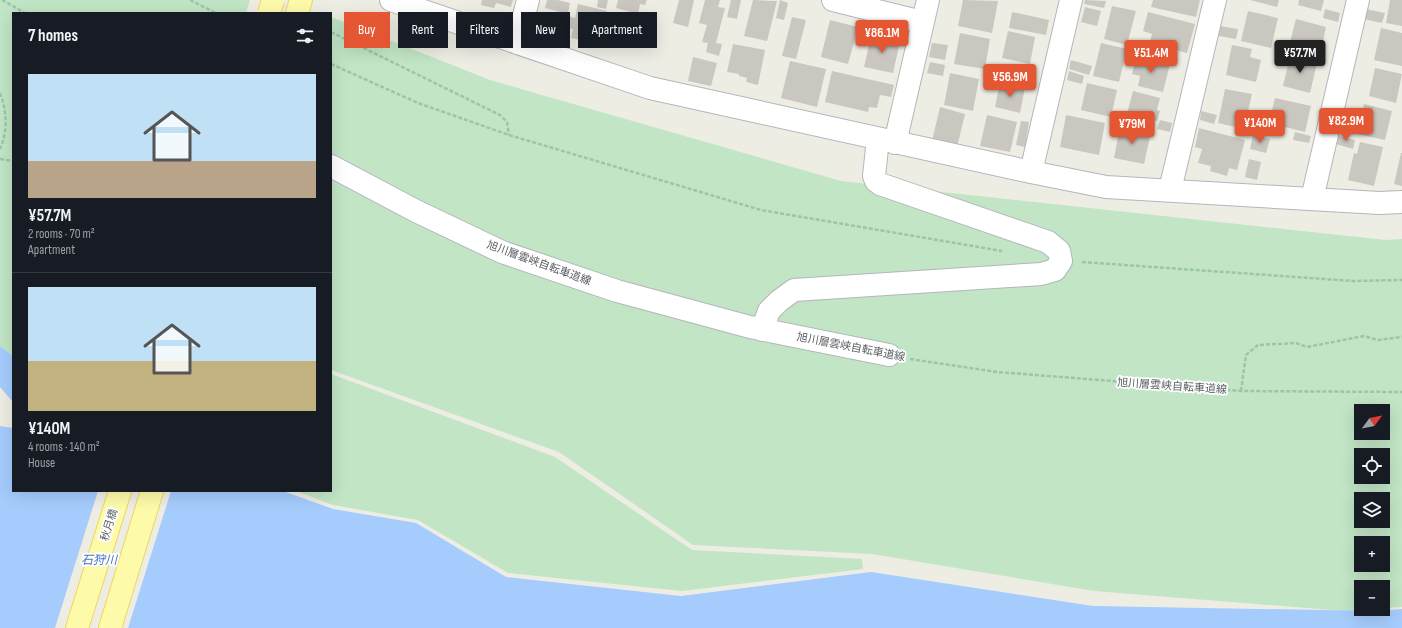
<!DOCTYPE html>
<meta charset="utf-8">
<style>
:root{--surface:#171b24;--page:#20242c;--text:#f1f3f6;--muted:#9ea1a6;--line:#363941;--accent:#e55633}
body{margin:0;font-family:"Sofia Sans Condensed","Noto Sans JP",sans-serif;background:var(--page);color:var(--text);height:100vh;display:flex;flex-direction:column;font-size:15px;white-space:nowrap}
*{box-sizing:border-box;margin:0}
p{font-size:13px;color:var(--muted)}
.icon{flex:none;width:22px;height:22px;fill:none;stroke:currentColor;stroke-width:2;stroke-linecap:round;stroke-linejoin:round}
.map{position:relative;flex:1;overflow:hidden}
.panel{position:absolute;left:12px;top:12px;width:320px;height:480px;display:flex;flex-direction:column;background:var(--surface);border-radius:0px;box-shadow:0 4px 16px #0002}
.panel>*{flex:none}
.hud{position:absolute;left:344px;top:12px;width:380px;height:36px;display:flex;gap:8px}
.needle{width:26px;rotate:58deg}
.tools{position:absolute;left:1354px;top:404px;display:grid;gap:8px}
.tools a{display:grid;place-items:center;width:36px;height:36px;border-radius:0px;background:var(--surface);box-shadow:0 4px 16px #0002;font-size:20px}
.price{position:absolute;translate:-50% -34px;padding:0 9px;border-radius:4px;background:var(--accent);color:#fff;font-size:13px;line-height:26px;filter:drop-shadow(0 1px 2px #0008)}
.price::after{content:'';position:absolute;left:50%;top:24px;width:12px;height:9px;margin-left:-6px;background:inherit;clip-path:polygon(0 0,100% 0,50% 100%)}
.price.selected{background:#222;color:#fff}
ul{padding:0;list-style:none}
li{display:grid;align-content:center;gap:8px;height:212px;padding:0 16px}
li+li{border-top:1px solid var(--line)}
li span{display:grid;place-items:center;height:124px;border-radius:0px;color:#555}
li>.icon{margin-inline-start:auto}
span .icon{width:72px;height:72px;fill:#fffc;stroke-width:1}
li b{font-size:17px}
h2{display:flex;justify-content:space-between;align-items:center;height:48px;padding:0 16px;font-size:17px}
.tag{padding:0 14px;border-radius:0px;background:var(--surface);box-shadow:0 4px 16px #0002;font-size:14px;line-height:36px}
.tag.selected{background:var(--accent);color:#fff}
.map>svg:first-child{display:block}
.green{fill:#c1e5c5;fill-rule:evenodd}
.water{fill:#a5ccfd}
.pier{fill:#eeede4}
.building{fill:#cac7c1}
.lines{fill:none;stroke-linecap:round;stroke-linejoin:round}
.minor-casing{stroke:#b4b6bb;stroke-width:24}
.major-casing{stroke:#eed75d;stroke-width:24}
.path{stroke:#9ac6ab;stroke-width:2.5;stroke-dasharray:4 2;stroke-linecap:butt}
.minor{stroke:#fff;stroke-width:22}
.major{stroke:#fdfaaa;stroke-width:22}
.major-bridge-casing{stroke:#eed75d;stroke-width:24;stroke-linecap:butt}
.major-bridge{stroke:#fdfaaa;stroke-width:22}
.labels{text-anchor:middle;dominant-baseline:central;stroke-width:3.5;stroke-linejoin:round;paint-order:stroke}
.street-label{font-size:11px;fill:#5c5f64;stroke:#fff}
.water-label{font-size:12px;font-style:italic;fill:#4774c1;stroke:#fff}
</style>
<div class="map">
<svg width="1402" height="628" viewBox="0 0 1402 628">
<rect width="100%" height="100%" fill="#eeede4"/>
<path class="green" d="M0,0H250L246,13H13V356L0,346Z
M331,17L490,80L841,181L1386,240L1402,239V607L1383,608V587H1361V609H1370L1344,611L1094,591L872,554L693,545L559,452L331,370ZM1361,411H1383V433H1361ZM1361,455H1383V477H1361ZM1361,499H1383V521H1361ZM1361,543H1383V565H1361Z
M331,374L555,457L692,550L862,559L863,569L682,591L508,573L418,520L333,505L296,491H331Z"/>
<path class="water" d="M0,346L13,356V402L0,387Z
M0,426L13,428V491H283L333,509L416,523L506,577L681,596L871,572L1093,606L1378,611L1402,609V628H0Z"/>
<path class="pier" d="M98,491H171L128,628H55Z"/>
<path class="building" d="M482,0H513L511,7L496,3L494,8L481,5Z
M547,0H558L570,3L568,14L545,8Z
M598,0H608L606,9L597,7Z
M618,0H647L645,5L640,4L638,14L616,8Z
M679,0H694L688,27L673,23Z
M705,0H720L718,7L725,8L716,43L722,44L719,56L706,52L708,43L702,42L707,25L699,23Z
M731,0H741L737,19L727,17Z
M753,0L777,1L767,41L744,36Z
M780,0L788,3L784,20L776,18Z
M963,0L998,1L992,33L958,26Z
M1085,0L1106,1L1104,8L1084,4Z
M1153,0H1200L1196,17L1151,7Z
M1250,0H1279L1277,7Z
M1299,0H1324L1321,11L1298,5Z
M1390,0H1402V26L1386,23Z
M578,4L607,11L599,44L571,38L573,29L566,28L569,16L575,18Z
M1112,6L1136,11L1127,45L1104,39Z
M1085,7L1101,11L1097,26L1081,22Z
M1325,9L1340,13L1338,22L1323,18Z
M1366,9L1385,13L1382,23L1364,19Z
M1248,11L1278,18L1271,48L1241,41Z
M1012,12L1049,20L1046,35L1009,28Z
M1148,12L1195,24L1187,53L1150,43L1152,34L1143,31Z
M792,17L806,20L796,59L782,56Z
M1296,19L1326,27L1322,46L1317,45L1316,53L1289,46Z
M830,20L858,27L848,64L821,57Z
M1220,26L1238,29L1236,39L1219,36Z
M1381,28L1402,33V66L1374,60Z
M1008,31L1035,37L1030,64L1002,58Z
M960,33L990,39L985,69L954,64Z
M871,36L900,42L893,73L864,67Z
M932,43L948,45L945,60L929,57Z
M1101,43L1127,49L1119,82L1093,76Z
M733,44L765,50L758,85L746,82L747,78L739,76V74L727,72Z
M1232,45L1252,49L1250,57L1261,60L1256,82L1226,75Z
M1290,56L1317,63L1310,93L1283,86Z
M693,57L717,63L711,86L688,81Z
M1136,57L1170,64L1163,92L1138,86L1140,76L1132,74Z
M1071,60L1092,66L1089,75L1069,69Z
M790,61L826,69L817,107L781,98Z
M930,62L945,65L943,76L927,73Z
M1375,68L1402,74L1396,103L1369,96Z
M832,71L894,85L891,97L880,95L877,108L869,107L868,112L825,102Z
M1069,71L1084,76L1082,84L1067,80Z
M950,73L979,79L973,111L944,105Z
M1000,82L1025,88L1020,113L995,107Z
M1087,83L1117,90L1111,117L1081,110Z
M1225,89L1252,94L1244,129L1218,123Z
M1133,91L1160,98L1157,110L1160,111L1157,121L1148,119L1146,126L1125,121Z
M1275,98L1311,106L1305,132L1269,123Z
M1364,104L1392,111L1385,140L1358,134Z
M940,107L965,114L957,147L932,141Z
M1201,111L1217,115L1214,124L1200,120Z
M987,115L1017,122L1010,152L980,146Z
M1066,115L1105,123L1099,155L1060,147Z
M1160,120L1172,123L1170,132L1157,129Z
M1021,121L1029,122L1025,147L1016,145Z
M1120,126L1151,132L1144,164L1114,158Z
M1199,128L1245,140L1237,170L1229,168L1227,176L1210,171L1211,166L1198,163L1202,149L1195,147Z
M1295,132L1311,136L1309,143L1293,140Z
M1253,135L1270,139L1266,153L1250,149Z
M1338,136L1355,140L1353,149L1336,144Z
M1360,142L1383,147L1374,186L1348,180L1354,153L1357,154Z
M1401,153H1402V186L1394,184Z
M1249,159L1261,162L1257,180L1245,177Z"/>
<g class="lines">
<defs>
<path id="minor" d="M391,0L650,88L1031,172L1106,187L1379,203L1402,202
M833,0L922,22
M517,43L528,0
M895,143L928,0
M331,166L416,211L502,252L617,291L750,327L889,355
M1031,172L1071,0
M1170,190L1215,0
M1312,199L1358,0
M762,330L769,311L779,301L794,290L1041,274L1055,270L1061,261L1059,251L1048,242L880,184L876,181L874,176L878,139"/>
<path id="major" d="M297,13L301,0
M77,628L120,491
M110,628L152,491"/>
</defs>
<use href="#minor" class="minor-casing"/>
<use href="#major" class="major-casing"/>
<path class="path" d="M2,0L25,13
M190,0L216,13
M331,32L500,115L507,122L509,135
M331,64L418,103L509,135L761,210L1002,251
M0,93C7,111 8,131 0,149
M0,159L13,161
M1082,262L1353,281L1402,280
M910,359L997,372L1241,391L1402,392
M1241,391L1246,355L1258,345L1296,343L1307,347L1364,336L1378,340L1402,337"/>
<use href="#minor" class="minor"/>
<use href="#major" class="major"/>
<defs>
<path id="major-bridge" d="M269,13L273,0"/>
</defs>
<use href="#major-bridge" class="major-bridge-casing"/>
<use href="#major-bridge" class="major-bridge"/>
</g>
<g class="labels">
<g class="street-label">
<text transform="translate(539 263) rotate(20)">旭川層雲峡自転車道線</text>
<text transform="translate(851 347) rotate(11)">旭川層雲峡自転車道線</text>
<text transform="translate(1172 386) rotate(4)">旭川層雲峡自転車道線</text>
<text transform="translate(109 525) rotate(-73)">秋月橋</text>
</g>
<g class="water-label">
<text x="99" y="560">石狩川</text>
</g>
</g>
</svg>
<div class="tools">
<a><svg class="needle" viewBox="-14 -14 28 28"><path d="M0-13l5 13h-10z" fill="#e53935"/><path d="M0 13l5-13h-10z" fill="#9ea1a6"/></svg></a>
<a><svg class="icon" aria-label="locate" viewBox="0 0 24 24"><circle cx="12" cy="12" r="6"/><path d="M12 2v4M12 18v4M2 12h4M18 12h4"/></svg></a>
<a><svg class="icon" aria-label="layers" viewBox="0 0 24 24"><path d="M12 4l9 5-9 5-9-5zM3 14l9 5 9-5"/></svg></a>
<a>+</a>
<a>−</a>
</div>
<b class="price" style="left:882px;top:54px">¥86.1M</b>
<b class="price" style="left:1151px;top:74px">¥51.4M</b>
<b class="price selected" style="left:1300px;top:74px">¥57.7M</b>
<b class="price" style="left:1010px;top:98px">¥56.9M</b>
<b class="price" style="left:1346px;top:142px">¥82.9M</b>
<b class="price" style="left:1260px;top:144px">¥140M</b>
<b class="price" style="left:1132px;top:145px">¥79M</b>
<div class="hud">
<a class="tag selected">Buy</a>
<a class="tag">Rent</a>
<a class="tag">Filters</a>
<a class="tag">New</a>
<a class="tag">Apartment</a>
</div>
<section class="panel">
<h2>7 homes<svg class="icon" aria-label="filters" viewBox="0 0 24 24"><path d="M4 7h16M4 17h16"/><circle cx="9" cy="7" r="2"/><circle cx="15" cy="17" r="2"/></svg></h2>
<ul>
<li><span style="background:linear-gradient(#bfe0f5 70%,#b9a48a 0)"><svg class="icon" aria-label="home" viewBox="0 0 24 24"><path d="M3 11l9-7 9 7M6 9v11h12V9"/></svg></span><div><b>¥57.7M</b><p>2 rooms · 70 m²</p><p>Apartment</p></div></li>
<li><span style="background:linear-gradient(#bfe0f5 60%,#c2b280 0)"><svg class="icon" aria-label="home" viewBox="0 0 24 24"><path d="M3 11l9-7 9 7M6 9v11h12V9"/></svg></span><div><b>¥140M</b><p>4 rooms · 140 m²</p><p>House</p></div></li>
</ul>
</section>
</div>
